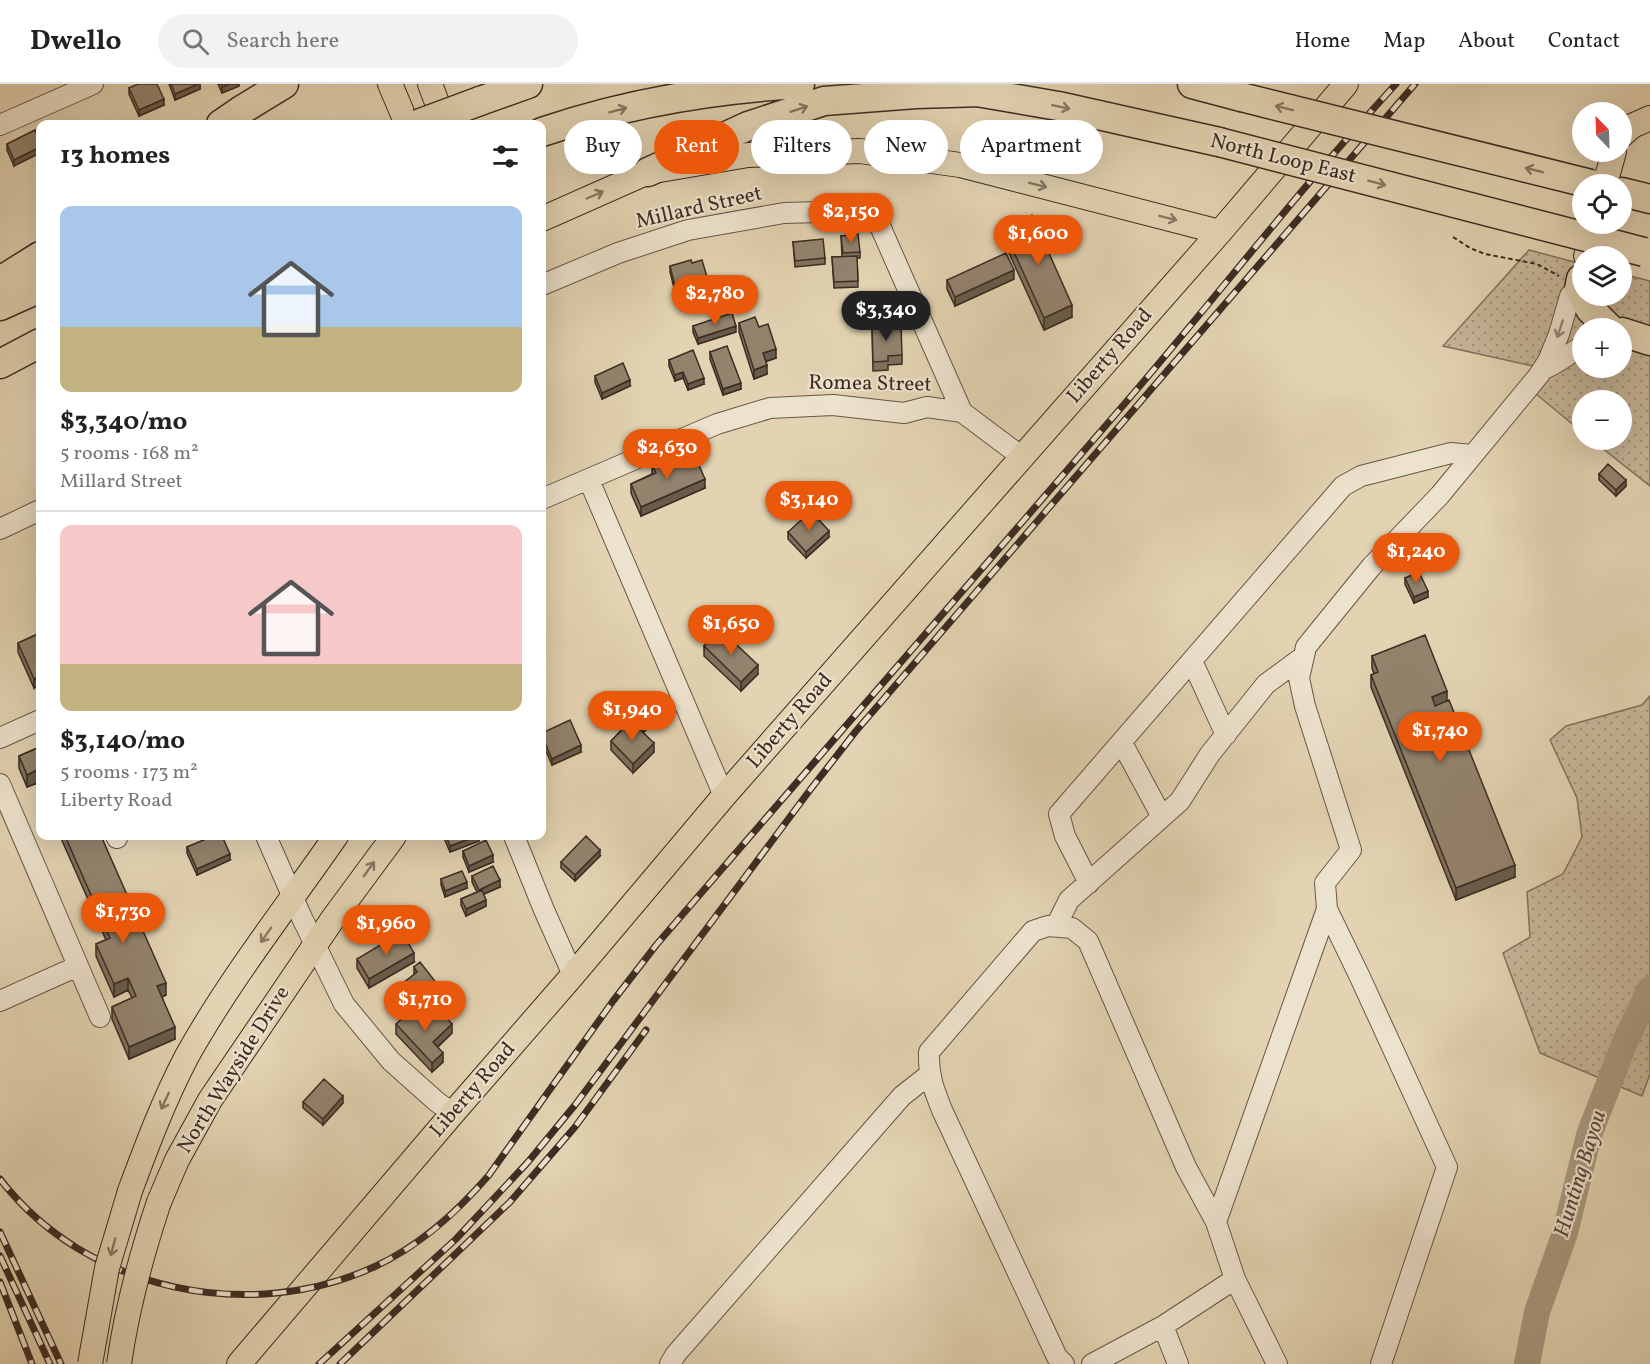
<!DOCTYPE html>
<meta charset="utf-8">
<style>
:root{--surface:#fff;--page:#f2f2f2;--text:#222;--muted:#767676;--line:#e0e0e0;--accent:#ea580c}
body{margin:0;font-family:Vollkorn,serif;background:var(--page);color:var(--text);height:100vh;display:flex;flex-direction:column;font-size:22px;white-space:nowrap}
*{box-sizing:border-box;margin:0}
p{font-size:20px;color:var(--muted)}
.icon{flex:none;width:33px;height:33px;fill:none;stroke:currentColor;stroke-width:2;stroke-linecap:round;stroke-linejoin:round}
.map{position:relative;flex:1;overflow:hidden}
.details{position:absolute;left:36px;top:36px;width:510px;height:720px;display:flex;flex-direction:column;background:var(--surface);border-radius:12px;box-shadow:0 6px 24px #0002}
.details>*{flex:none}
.top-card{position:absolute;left:564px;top:36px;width:570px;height:54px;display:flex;gap:12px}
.needle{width:39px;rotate:337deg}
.buttons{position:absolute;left:1572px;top:18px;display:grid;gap:12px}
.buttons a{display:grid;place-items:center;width:60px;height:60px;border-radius:50%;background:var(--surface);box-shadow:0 6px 24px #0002;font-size:30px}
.price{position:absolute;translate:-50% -51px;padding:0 14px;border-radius:21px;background:var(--accent);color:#fff;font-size:20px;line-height:39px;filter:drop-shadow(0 2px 3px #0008)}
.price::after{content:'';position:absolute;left:50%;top:36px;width:18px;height:14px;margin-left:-9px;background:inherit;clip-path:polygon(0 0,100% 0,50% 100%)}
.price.on{background:#222;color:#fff}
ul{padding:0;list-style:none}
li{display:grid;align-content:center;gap:12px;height:318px;padding:0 24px}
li+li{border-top:2px solid var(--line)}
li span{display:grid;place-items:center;height:186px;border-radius:12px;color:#555}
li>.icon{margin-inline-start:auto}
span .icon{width:108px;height:108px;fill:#fffc;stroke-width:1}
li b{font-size:26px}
h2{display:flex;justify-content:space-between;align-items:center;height:72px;padding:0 24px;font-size:26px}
.pill{padding:0 21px;border-radius:27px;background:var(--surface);box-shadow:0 6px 24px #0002;font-size:21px;line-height:54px}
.pill.on{background:var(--accent);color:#fff}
header{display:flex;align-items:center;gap:36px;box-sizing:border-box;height:84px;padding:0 30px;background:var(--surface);border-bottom:2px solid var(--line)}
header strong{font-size:28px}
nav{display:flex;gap:33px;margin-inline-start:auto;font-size:21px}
.search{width:420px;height:54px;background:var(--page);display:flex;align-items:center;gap:15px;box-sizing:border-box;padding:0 21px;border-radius:33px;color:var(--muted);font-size:22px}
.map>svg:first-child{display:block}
.grass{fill:url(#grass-dots);stroke:#82725e;stroke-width:1.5;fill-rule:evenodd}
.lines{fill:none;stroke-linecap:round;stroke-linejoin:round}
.river{stroke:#aa9a81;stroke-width:26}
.minor-casing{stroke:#665647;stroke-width:22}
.major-casing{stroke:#3c2c23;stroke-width:26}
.highway-casing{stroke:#3c2c23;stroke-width:31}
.path{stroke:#3c2c23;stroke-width:2;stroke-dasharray:4.5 3;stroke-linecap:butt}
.minor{stroke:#ede2cd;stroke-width:20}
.major{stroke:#e3d3b2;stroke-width:24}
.highway{stroke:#e3d3b2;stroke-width:28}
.rail-casing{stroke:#3c2c23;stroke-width:7}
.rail{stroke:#ede2cd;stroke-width:4.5;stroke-dasharray:14;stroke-linecap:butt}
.major-bridge-casing{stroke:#3c2c23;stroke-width:26;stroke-linecap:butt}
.highway-bridge-casing{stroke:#3c2c23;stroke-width:31;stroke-linecap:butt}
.major-bridge{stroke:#e3d3b2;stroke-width:24}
.highway-bridge{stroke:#e3d3b2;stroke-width:28}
.wall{fill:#7e715e;stroke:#3c2c23;stroke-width:1.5}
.shaded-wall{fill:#675c4c;stroke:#3c2c23;stroke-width:1.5}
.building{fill:#93836d;stroke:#3c2c23;stroke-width:1.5}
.oneway{stroke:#877763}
.oneway2{stroke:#948778}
.labels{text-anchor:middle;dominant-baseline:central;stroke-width:4.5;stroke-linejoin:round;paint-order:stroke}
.street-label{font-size:21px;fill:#3c2c23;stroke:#ede2cd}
.water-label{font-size:22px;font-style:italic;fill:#58483a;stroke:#ede2cd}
</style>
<header>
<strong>Dwello</strong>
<div class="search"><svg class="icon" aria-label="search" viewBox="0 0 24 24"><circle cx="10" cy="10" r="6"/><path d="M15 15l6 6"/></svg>Search here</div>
<nav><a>Home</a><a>Map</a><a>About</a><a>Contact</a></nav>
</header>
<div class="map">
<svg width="1650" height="1280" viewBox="0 0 1650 1280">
<defs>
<pattern id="grass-dots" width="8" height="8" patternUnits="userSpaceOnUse" patternTransform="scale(1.5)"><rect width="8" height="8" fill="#c7b79a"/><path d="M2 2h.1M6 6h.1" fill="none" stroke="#a3957d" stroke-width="1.8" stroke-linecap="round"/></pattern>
</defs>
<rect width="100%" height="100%" fill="#e3d3b2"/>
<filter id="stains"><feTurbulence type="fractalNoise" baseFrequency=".00333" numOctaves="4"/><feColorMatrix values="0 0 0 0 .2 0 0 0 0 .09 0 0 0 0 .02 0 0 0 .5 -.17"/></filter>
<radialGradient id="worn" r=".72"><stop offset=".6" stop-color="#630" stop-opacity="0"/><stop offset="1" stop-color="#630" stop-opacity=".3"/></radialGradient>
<path class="grass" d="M1529,166L1582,180V212H1622V190L1650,197V402L1592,356H1622V316H1582V348L1536,310L1555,287L1443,262ZM1582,244H1622V284H1582Z
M1650,612V990L1642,1012L1540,969L1503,869L1530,853L1527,808L1563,790L1582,753L1577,714L1550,656L1566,642L1642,621Z"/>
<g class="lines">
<path class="river" d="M1527,1280L1537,1228L1565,1149L1589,1051L1625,958L1650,905"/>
<defs>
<path id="minor" d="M0,41L93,0
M542,201L618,169L688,146L784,129L856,127L868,132L880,142L962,328L1022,373
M1542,286C1557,280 1569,270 1582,262
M589,396L724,712
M542,415L717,340L770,324L833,321L904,329L927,323L962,328
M0,445L40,426
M1192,577L1226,651
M0,654L40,636
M1122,659L1162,733
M0,700L100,933
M116,752L117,754
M266,752L302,834L344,920L391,977L437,1018L453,1029
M514,752L544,826L573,891
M1089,799L1065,752L1059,730L1343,402L1361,392L1451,369L1472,371
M1056,842L1069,816L1180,717L1210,670L1266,600L1304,572
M0,917L78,882
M1235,1195L1216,1138L1327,825
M1163,1242L1178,1280
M670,1280L676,1270L902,1012L930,990
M1064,1280L1057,1273L942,1026C934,1006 928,991 929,968L1033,847L1048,842L1072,844L1088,857L1186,1083L1216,1138
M1092,1280L1163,1242L1235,1195L1277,1280
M1381,1280L1447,1083L1359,891L1327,825L1325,799L1351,766L1305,622L1299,594L1306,563L1371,483L1440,411L1539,291L1548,277L1559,250L1570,212L1579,205"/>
<path id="major" d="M390,0L407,40
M430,0L445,40
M1622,51L1632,42L1650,34
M1605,100L1614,68
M542,135L648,88L748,71L860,67L960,81L1220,148
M1586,172L1595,140
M130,1107C147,1061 164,1016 187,972C230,895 286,824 336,752
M159,1118L177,1076L210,1016L332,836L394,752
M239,1280L453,1029L573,891L724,712L1220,148L1346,0"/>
<path id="highway" d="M1192,0L1241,13
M965,6L1058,22L1219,58
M480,17L528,0
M221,40L240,27L284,0
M542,48C624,20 712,5 800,0
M648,88L748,42L824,17L916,10L983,8
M1622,108L1650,115
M1581,195L1579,205L1590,225L1609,244
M0,197L40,172
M0,222L40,204
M1622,248L1650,257
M0,280L40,259"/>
</defs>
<use href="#minor" class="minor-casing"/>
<use href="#major" class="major-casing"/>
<use href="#highway" class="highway-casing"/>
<path class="path" d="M1453,153L1470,164L1485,170L1537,180L1559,192"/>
<use href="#minor" class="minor"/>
<use href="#major" class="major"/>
<use href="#highway" class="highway"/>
<defs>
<path id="rail" d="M0,1095C86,1207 250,1241 376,1182C421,1161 457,1128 489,1091L613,917L657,860L1127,317C1217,212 1302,102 1396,0
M0,1148L61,1280
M0,1172L50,1280
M0,1198L32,1280
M319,1280L456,1155L528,1078L575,1021L810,706L856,647L1415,0
M340,1280L510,1118L575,1043L646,946"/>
</defs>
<use href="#rail" class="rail-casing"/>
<use href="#rail" class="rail"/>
<defs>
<path id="major-bridge" d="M90,1280L107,1184L130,1107
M119,1280C127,1223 141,1172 159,1118"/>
<path id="highway-bridge" d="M1241,13L1591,100
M418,40L480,17
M1219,58L1644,168"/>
</defs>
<use href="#major-bridge" class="major-bridge-casing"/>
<use href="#highway-bridge" class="highway-bridge-casing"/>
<use href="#major-bridge" class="major-bridge"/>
<use href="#highway-bridge" class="highway-bridge"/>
</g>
<path class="wall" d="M169,0H200V5L175,16Z
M218,0H239V2L222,9Z
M129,4L164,21L139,32L129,10Z
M35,46L14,82L7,66V60Z
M1003,144L1072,233L1044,246L1003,156Z
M841,152L860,168V174H857L858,203L834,204L832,173H842Z
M793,158L825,174V180L795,183Z
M692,179L707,199L675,208L670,188V182Z
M1014,195L955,222L947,205V196Z
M739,239L759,243L776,274L765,278L767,290L754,295L739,248Z
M693,242L736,248L698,260L693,248Z
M872,242L902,271V280L888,281V286L873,287Z
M710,268L741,305L723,311L710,275Z
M669,276L704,300L688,306L683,294L675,297L669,282Z
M595,292L630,302L602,315L595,298Z
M652,381L670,383L705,404L641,432L631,409V400L652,390Z
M1599,390L1626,402L1616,412L1599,396Z
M788,448L829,453L806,474L788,455Z
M1405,494L1428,513L1414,519L1405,500Z
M40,549L34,604L18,568V559Z
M704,562L758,590L741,607L704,572Z
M1372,572L1447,617L1515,793L1456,816L1371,603V591L1374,590L1372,584Z
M629,638H653L643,649L654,668L633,689L611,666V657Z
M542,649L581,668L552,681L542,658Z
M40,663V708L37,699L27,703L19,684V672Z
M60,752H101L166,911L162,913L175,955L129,975L112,935V923L132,914L128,906L114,913L96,872V860L106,856Z
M443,752H479V757L450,768Z
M187,763L230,776L197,791L187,769Z
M463,767L493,778L469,788L463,773Z
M600,772L575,797L561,784V778Z
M472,792L500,803L484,810L486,822L466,832L461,821V815L477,808L472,798Z
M441,795L467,804L445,813L441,801Z
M357,875L414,878L369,904L357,884Z
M414,883L448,923L441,928L452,949L438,963L443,978L432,988L396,950V940L410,928L398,912V903L414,891Z
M303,1018L343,1019L323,1041L303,1024Z"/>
<path class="shaded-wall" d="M198,0H200V5L175,16V10Z
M229,0H239V2L222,9V3Z
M164,15V21L139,32V26Z
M40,63V69L14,82V76Z
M1014,186V195L955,222V213Z
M707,193V199L675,208V202Z
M1072,221V233L1044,246V234Z
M736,242V248L698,260V254Z
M776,265V274L763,278V269Z
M767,281V290L754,295V286Z
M683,288V294L675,297V291Z
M704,294V300L688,306V300Z
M630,296V302L602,315V309Z
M741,299V305L723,311V305Z
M705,395V404L641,432V423Z
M1626,396V402L1616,412V406Z
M829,447V453L806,474V468Z
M1428,507V513L1414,519V513Z
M758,581V590L741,607V598Z
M40,592V601L34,604V595Z
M1447,607V619L1432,625V613Z
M653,632V638L639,653V647Z
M654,659V668L633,689V680Z
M581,661V668L552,681V675Z
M37,686V699L27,703V691Z
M477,752H479V757L450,768V762Z
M600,766V772L575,797V791Z
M230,770V776L197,791V785Z
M493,771V778L469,788V782Z
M1515,781V793L1456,816V804Z
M500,796V803L479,812V806Z
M467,798V804L445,813V807Z
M486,816V822L466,832V825Z
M414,869V878L369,904V895Z
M128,894V906L114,913V900Z
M166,899V911L157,915V902Z
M448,914V923L422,943V934Z
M452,940V949L433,967V958Z
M175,943V955L129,975V963Z
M443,969V978L432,988V979Z
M343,1012V1019L323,1041V1035Z"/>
<path class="building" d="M138,0H157L164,15L139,26L129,4Z
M171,0H198L175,10Z
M221,0H229L222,3Z
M35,46L40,59V63L14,76L7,60Z
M1032,131L1072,221L1044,234L1003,144Z
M858,150L860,168L843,169L841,152Z
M823,155L825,174L795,177L793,158Z
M1006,169L1014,186L955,213L947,196Z
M857,172L858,197L834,198L832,173Z
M691,176L692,179L702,176L707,193L675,202L670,182Z
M732,229L736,242L698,254L693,242Z
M755,233L759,243L768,240L776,265L763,269L767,281L754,286L739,239Z
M901,241L902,271L888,272V277L873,278L872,242Z
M727,262L741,299L723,305L710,268Z
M693,266L704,294L688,300L683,288L675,291L669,276Z
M623,279L630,296L602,309L595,292Z
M695,372L705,395L641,423L631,400L656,389L652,381L666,375L670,383Z
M1608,380L1626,396L1616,406L1599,390Z
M811,427L829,447L806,468L788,448Z
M1419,488L1428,507L1414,513L1405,494Z
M720,545L758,581L741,598L704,562Z
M40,549V592L34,595L18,559Z
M1425,551L1447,607L1432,613L1435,622L1449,616L1515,781L1456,804L1371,591L1378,588L1372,572Z
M643,622L653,632L640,646L631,637L629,638Z
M570,636L581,661L552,675L542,652V649Z
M631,637L654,659L633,680L611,657Z
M40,663V695L37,686L27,691L19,672Z
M65,752H101L166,899L157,902L175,943L129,963L112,923L136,912L128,894L114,900L96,860L110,854Z
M213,752H222L230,770L197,785L187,763Z
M446,752H477L450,762Z
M586,752L600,766L575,791L561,778Z
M486,756L493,771L469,782L463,767Z
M493,782L500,796L479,806L472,792Z
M462,787L467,798L445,807L441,795Z
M482,806L486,816L466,825L461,815Z
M402,848L414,869L369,895L357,875Z
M420,878L448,914L422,934L398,903L417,888L414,883Z
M437,924L452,940L433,958L443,969L432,979L396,940L412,926L422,937Z
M324,995L343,1012L323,1035L303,1018Z"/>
<defs><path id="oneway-shaft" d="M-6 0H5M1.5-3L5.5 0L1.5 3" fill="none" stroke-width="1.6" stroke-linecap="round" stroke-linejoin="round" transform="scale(1.5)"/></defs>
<g class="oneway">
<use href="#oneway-shaft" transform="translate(1061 23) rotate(12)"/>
<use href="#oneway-shaft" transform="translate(1284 24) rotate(-166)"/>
<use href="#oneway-shaft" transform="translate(799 25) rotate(-18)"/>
<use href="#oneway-shaft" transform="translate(618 26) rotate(-15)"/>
<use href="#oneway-shaft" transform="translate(1534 86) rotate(-166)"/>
<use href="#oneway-shaft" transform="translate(1377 99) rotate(15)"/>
<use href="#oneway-shaft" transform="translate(1038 101) rotate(14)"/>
<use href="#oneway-shaft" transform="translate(595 111) rotate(-23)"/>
<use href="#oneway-shaft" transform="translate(1168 134) rotate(14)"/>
<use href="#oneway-shaft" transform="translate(369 785) rotate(-54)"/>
<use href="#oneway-shaft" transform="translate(266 851) rotate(125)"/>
<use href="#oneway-shaft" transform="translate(165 1017) rotate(115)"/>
<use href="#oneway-shaft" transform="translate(113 1163) rotate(105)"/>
</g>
<use class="oneway2" href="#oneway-shaft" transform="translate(1560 245) rotate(108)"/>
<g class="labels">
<g class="street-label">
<text transform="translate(1283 75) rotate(14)">North Loop East</text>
<text transform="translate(699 124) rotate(-13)">Millard Street</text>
<text transform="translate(1110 272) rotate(-49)">Liberty Road</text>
<text transform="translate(870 300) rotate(1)">Romea Street</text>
<text transform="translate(790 637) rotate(-49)">Liberty Road</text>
<text transform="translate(234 986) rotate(-58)">North Wayside Drive</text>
<text transform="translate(473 1006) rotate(-49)">Liberty Road</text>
</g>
<g class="water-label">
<text transform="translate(1581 1090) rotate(-73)">Hunting Bayou</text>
</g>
</g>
<rect width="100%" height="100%" filter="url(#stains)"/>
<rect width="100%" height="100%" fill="url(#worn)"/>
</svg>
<div class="buttons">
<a><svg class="needle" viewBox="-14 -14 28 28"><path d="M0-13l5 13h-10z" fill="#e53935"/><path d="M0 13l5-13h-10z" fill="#767676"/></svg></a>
<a><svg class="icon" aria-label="locate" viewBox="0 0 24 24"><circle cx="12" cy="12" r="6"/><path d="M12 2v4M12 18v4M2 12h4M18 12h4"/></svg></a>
<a><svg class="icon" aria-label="layers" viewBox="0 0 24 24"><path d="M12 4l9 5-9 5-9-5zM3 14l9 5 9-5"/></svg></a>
<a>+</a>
<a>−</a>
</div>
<b class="price" style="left:851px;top:160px">$2,150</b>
<b class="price" style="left:1038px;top:182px">$1,600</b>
<b class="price" style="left:715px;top:242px">$2,780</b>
<b class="price on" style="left:886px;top:258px">$3,340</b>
<b class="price" style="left:667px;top:396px">$2,630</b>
<b class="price" style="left:809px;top:448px">$3,140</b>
<b class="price" style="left:1416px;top:500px">$1,240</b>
<b class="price" style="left:731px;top:572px">$1,650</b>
<b class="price" style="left:632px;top:658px">$1,940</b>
<b class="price" style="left:1440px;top:679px">$1,740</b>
<b class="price" style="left:123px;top:860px">$1,730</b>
<b class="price" style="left:386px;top:872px">$1,960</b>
<b class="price" style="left:425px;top:948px">$1,710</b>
<div class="top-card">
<a class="pill">Buy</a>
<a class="pill on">Rent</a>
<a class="pill">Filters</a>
<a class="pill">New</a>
<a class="pill">Apartment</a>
</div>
<section class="details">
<h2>13 homes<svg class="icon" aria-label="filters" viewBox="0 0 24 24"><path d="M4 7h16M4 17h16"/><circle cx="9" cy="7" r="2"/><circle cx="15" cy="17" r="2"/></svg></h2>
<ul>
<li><span style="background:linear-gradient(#a9c7e8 65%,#c2b280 0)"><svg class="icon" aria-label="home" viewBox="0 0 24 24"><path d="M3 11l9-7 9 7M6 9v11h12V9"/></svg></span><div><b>$3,340/mo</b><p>5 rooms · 168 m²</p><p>Millard Street</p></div></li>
<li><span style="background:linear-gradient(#f6c9c9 75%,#c2b280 0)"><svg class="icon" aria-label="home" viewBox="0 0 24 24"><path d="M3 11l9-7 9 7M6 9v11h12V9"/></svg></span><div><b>$3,140/mo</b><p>5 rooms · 173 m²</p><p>Liberty Road</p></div></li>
</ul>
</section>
</div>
